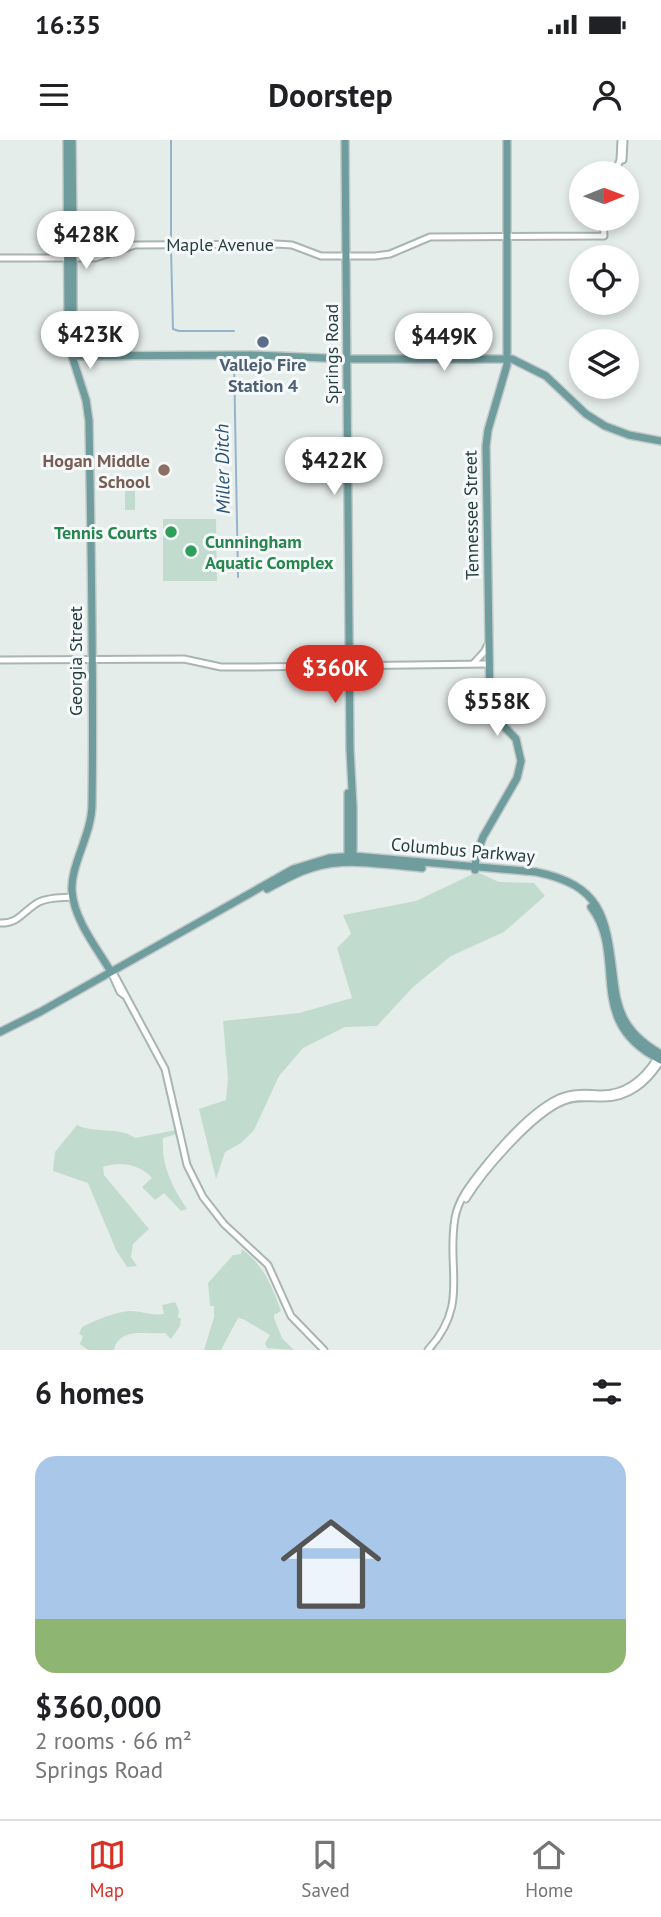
<!DOCTYPE html>
<meta charset="utf-8">
<style>
:root{--surface:#fff;--page:#f6f6f6;--text:#202124;--muted:#757577;--line:#e0e0e0;--accent:#d93025}
body{margin:0;font-family:"PT Sans",sans-serif;background:var(--page);color:var(--text);height:100vh;display:flex;flex-direction:column;font-size:26px;white-space:nowrap}
*{box-sizing:border-box;margin:0}
p{font-size:23px;color:var(--muted)}
.icon{flex:none;width:38px;height:38px;fill:none;stroke:currentColor;stroke-width:2;stroke-linecap:round;stroke-linejoin:round}
.map{position:relative;height:1210px;overflow:hidden}
.drawer{display:flex;flex-direction:column;background:var(--surface);flex:1}
.drawer>*{flex:none}
.needle{width:46px;rotate:89deg}
.buttons{position:absolute;left:569px;top:21px;display:grid;gap:14px}
.buttons a{display:grid;place-items:center;width:70px;height:70px;border-radius:50%;background:var(--surface);box-shadow:0 4px 10px #0003;font-size:35px}
.price{position:absolute;translate:-50% -60px;padding:0 16px;border-radius:24px;background:#fff;color:#222;font-size:23px;line-height:46px;filter:drop-shadow(0 2px 4px #0008)}
.price::after{content:'';position:absolute;left:50%;top:42px;width:21px;height:16px;margin-left:-10px;background:inherit;clip-path:polygon(0 0,100% 0,50% 100%)}
.price.active{background:var(--accent);color:#fff}
ul{padding:0;list-style:none}
li{display:grid;align-content:center;gap:14px;height:371px;padding:0 35px}
li span{display:grid;place-items:center;height:217px;border-radius:21px;color:#555}
li>.icon{margin-inline-start:auto}
span .icon{width:126px;height:126px;fill:#fffc;stroke-width:1}
li b{font-size:30px}
h2{display:flex;justify-content:space-between;align-items:center;height:84px;padding:0 35px;font-size:30px}
.status{display:flex;justify-content:space-between;align-items:center;height:49px;padding:0 35px;background:var(--surface);direction:ltr}
.status svg{height:19px;fill:currentColor}
header{display:flex;justify-content:space-between;align-items:center;height:91px;padding:0 35px;background:var(--surface);font-size:32px;font-weight:600}
.menu{display:flex;justify-content:space-around;align-items:center;height:98px;border-top:2px solid var(--line);background:var(--surface);font-size:19px;color:var(--muted)}
.menu a{display:grid;justify-items:center;gap:4px}
.menu .active{color:var(--accent)}
.map>svg:first-child{display:block}
.green{fill:#c1dbcf}
.lines{fill:none;stroke-linecap:round;stroke-linejoin:round}
.stream{stroke:#94b4cb;stroke-width:2}
.minor-casing{stroke:#a8b5b3;stroke-width:9}
.major-casing{stroke:#c2c9c9;stroke-width:10}
.minor{stroke:#fff;stroke-width:5}
.major{stroke:#6f9c9d;stroke-width:7}
.service-dot{fill:#5c6f8a;stroke:#f6f9f9;stroke-width:2.5}
.education-dot{fill:#8d6e63;stroke:#f6f9f9;stroke-width:2.5}
.leisure-dot{fill:#2e9e5b;stroke:#f6f9f9;stroke-width:2.5}
.labels{text-anchor:middle;dominant-baseline:central;stroke-width:6;stroke-linejoin:round;paint-order:stroke}
.street-label{font-size:18px;fill:#263d3d;stroke:#f6f9f9}
.service-label{font-size:18px;font-weight:bold;fill:#4e5e75;stroke:#f6f9f9}
.education-label{font-size:18px;font-weight:bold;fill:#785e54;stroke:#f6f9f9;text-anchor:end}
.leisure-label{font-size:18px;font-weight:bold;fill:#27864d;stroke:#f6f9f9;text-anchor:end}
.water-label{font-size:19px;font-style:italic;fill:#275172;stroke:#f6f9f9}
</style>
<div class="status"><b>16:35</b><svg viewBox="0 0 49 12"><path d="M0 12V9h3v3zM5 12V6h3v6zM10 12V3h3v9zM15 12V0h3v12zM26 1h20v11H26zM47 4h2v5h-2z"/></svg></div>
<header><svg class="icon" aria-label="menu" viewBox="0 0 24 24"><path d="M4 6h16M4 12h16M4 18h16"/></svg>Doorstep<svg class="icon" aria-label="person" viewBox="0 0 24 24"><circle cx="12" cy="8" r="4"/><path d="M4 21q1-7 8-7t8 7"/></svg></header>
<div class="map">
<svg width="661" height="1210" viewBox="0 0 661 1210">
<rect width="100%" height="100%" fill="#e5edeb"/>
<path class="green" d="M125,351H135V370H125Z
M163,379H216L217,441H163Z
M477,732L499,742L534,743L545,756L504,792L451,816L413,847L377,886L345,887L303,908L279,936L254,990L241,1003L225,1012L216,1039L199,969L226,960L228,938L223,881L299,873L352,858L337,808L351,794L343,775L416,761Z
M77,985C96,994 118,986 135,998L176,990L177,994L163,998C161,1025 172,1047 187,1069L181,1071L164,1053L155,1060L142,1047L152,1038C139,1024 120,1021 103,1027L104,1035L149,1089L133,1104L131,1117L137,1126L127,1127L116,1110L88,1043L53,1031L55,1012Z
M242,1109C264,1126 272,1146 281,1171L274,1175V1178L282,1198L294,1210L267,1208L265,1203L270,1195L243,1179L238,1178L221,1210H204L214,1177V1166H210L208,1143L233,1115L241,1114Z
M175,1162L179,1170L178,1177L181,1179L180,1186L171,1199L165,1193C148,1195 119,1186 114,1210H88L80,1204L83,1196L79,1194L82,1187C96,1180 114,1172 130,1171C142,1171 151,1176 164,1174L162,1165Z"/>
<g class="lines">
<path class="stream" d="M171,102V0
M171,108L173,189L179,191H234
M234,220L238,437"/>
<defs>
<path id="minor" d="M623,20L624,0
M615,33L620,20L621,0
M0,118H95L135,105L276,104L292,105L321,116H375L390,114L430,97L604,96L603,79
M0,520L184,519L221,527H249L488,524
M473,524L484,512L488,504
M351,546L358,534L366,527
M0,783C19,784 24,770 39,762C49,757 61,758 72,757
M111,832L115,836L165,929L187,1025L203,1057L224,1084L268,1125L291,1176L324,1210
M111,832L120,852L124,855
M466,1059C483,1031 533,973 564,961C576,956 588,958 601,958C628,959 648,942 661,920
M428,1210C470,1164 446,1130 455,1078C458,1060 470,1045 481,1031C500,1007 531,971 559,958C573,952 586,953 601,954C627,954 644,939 657,918"/>
<path id="major" d="M67,0L68,187L72,216L86,260L89,281C91,408 94,536 92,664C92,694 70,726 72,751C74,780 97,808 111,832
M72,0L73,87
M345,0L350,609L353,667V722
M73,181V99
M72,216L252,215L347,219H512L546,236L586,274L605,286L629,295L661,301
M348,718V653
M475,730L476,716L483,697L517,638L521,621L516,599L496,578L490,568L486,306L488,290L507,225V0
M267,749C282,741 297,732 312,728C347,717 386,725 422,728
M591,767C629,817 583,882 661,920
M0,892L40,872L293,729L329,718L354,716L536,732C601,745 606,776 613,834C615,849 616,863 623,877C631,894 645,905 661,914"/>
</defs>
<use href="#minor" class="minor-casing"/>
<use href="#major" class="major-casing"/>
<use href="#minor" class="minor"/>
<use href="#major" class="major"/>
</g>
<circle class="service-dot" cx="263" cy="202" r="7"/>
<circle class="education-dot" cx="164" cy="330" r="7"/>
<g class="leisure-dot">
<circle cx="171" cy="392" r="7"/>
<circle cx="191" cy="411" r="7"/>
</g>
<g class="labels">
<g class="street-label">
<text x="220" y="104">Maple Avenue</text>
<text transform="translate(331 214) rotate(-90)">Springs Road</text>
<text transform="translate(471 375) rotate(-91)">Tennessee Street</text>
<text transform="translate(75 521) rotate(-90)">Georgia Street</text>
<text transform="translate(463 710) rotate(5)">Columbus Parkway</text>
</g>
<g class="service-label">
<text x="263" y="224">Vallejo Fire<tspan x="263" dy="21">Station 4</tspan></text>
</g>
<g class="education-label">
<text x="150" y="320">Hogan Middle<tspan x="150" dy="21">School</tspan></text>
</g>
<g class="leisure-label">
<text x="157" y="392">Tennis Courts</text>
<text x="205" y="401" text-anchor="start">Cunningham<tspan x="205" dy="21">Aquatic Complex</tspan></text>
</g>
<g class="water-label">
<text transform="translate(222 329) rotate(-91)">Miller Ditch</text>
</g>
</g>
</svg>
<div class="buttons">
<a><svg class="needle" viewBox="-14 -14 28 28"><path d="M0-13l5 13h-10z" fill="#e53935"/><path d="M0 13l5-13h-10z" fill="#757577"/></svg></a>
<a><svg class="icon" aria-label="locate" viewBox="0 0 24 24"><circle cx="12" cy="12" r="6"/><path d="M12 2v4M12 18v4M2 12h4M18 12h4"/></svg></a>
<a><svg class="icon" aria-label="layers" viewBox="0 0 24 24"><path d="M12 4l9 5-9 5-9-5zM3 14l9 5 9-5"/></svg></a>
</div>
<b class="price" style="left:86px;top:131px">$428K</b>
<b class="price" style="left:90px;top:231px">$423K</b>
<b class="price" style="left:444px;top:233px">$449K</b>
<b class="price" style="left:334px;top:357px">$422K</b>
<b class="price active" style="left:335px;top:565px">$360K</b>
<b class="price" style="left:497px;top:598px">$558K</b>
</div>
<section class="drawer">
<h2>6 homes<svg class="icon" aria-label="filters" viewBox="0 0 24 24"><path d="M4 7h16M4 17h16"/><circle cx="9" cy="7" r="2"/><circle cx="15" cy="17" r="2"/></svg></h2>
<ul>
<li><span style="background:linear-gradient(#a9c7e8 75%,#8fb573 0)"><svg class="icon" aria-label="home" viewBox="0 0 24 24"><path d="M3 11l9-7 9 7M6 9v11h12V9"/></svg></span><div><b>$360,000</b><p>2 rooms · 66 m²</p><p>Springs Road</p></div></li>
</ul>
</section>
<nav class="menu">
<a class="active"><svg class="icon" aria-label="map" viewBox="0 0 24 24"><path d="M3 6l6-2 6 2 6-2v14l-6 2-6-2-6 2zM9 4v14M15 6v14"/></svg>Map</a>
<a><svg class="icon" aria-label="saved" viewBox="0 0 24 24"><path d="M7 4h10v16l-5-4-5 4z"/></svg>Saved</a>
<a><svg class="icon" aria-label="home" viewBox="0 0 24 24"><path d="M3 11l9-7 9 7M6 9v11h12V9"/></svg>Home</a>
</nav>
